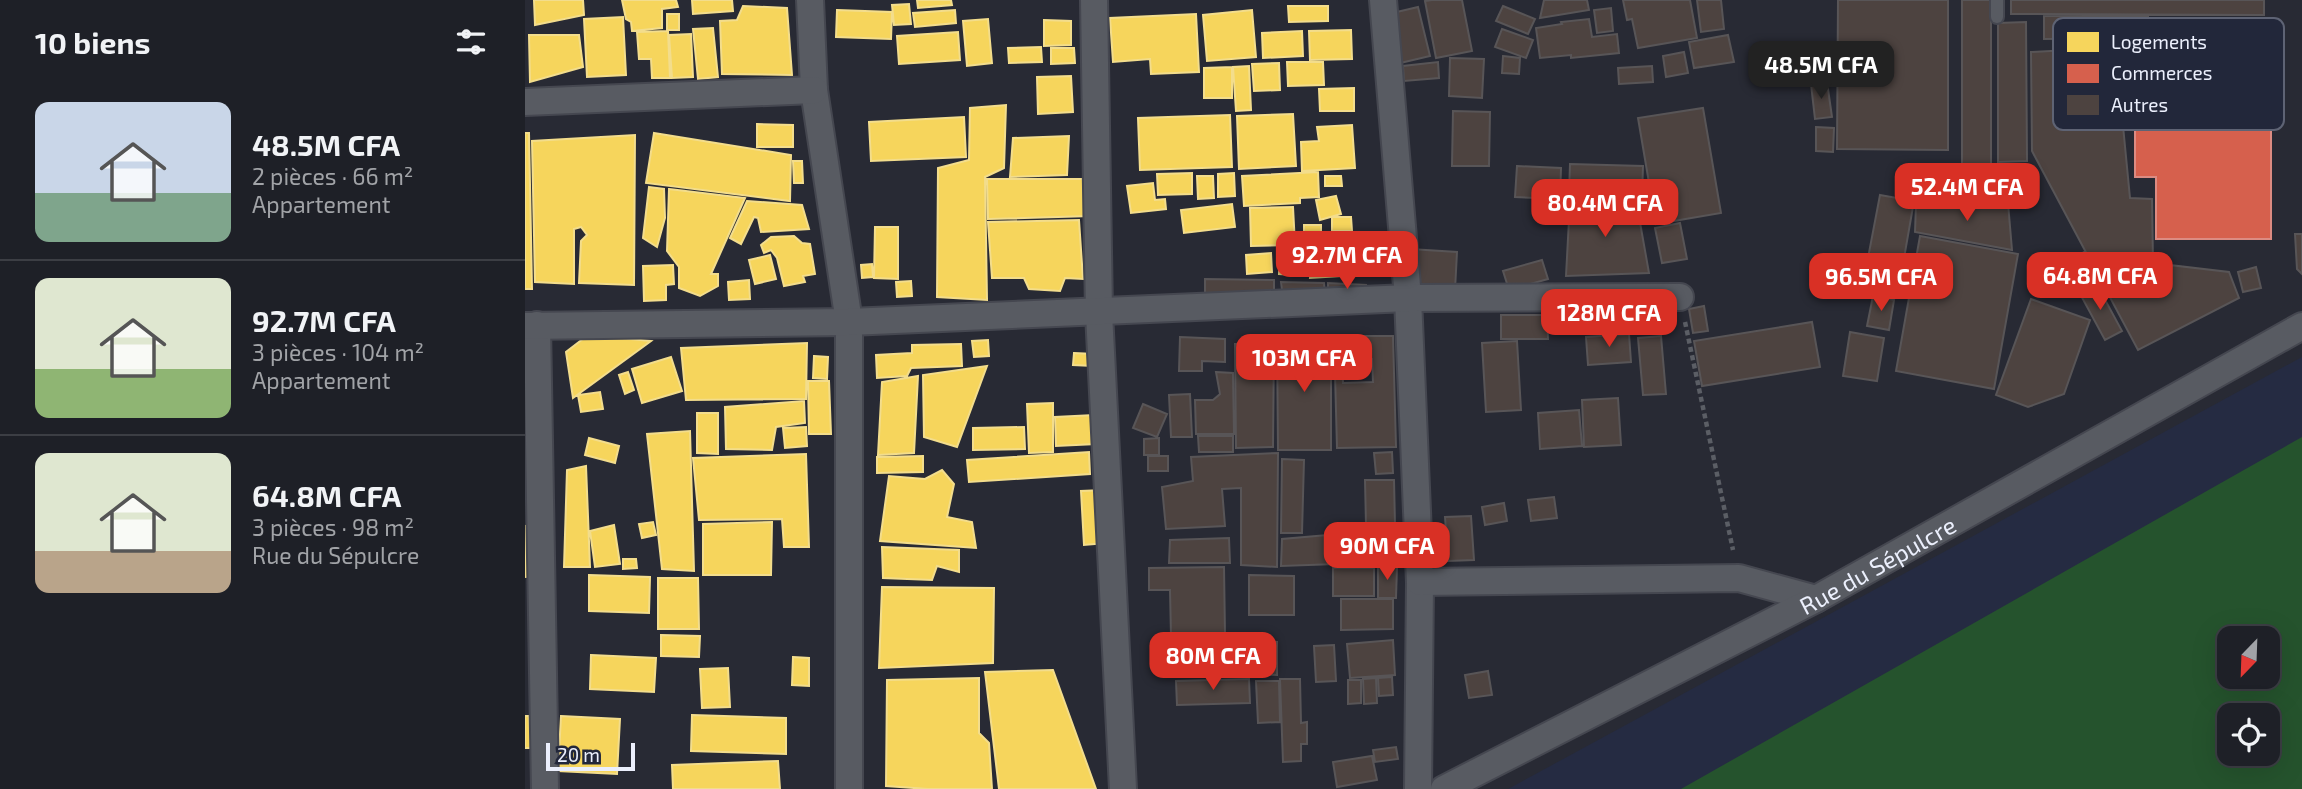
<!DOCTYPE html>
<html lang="fr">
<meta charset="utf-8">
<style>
:root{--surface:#1e2027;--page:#26282f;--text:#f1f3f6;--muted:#a1a3a7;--line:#3c3e44;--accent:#d93025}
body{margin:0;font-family:"Exo 2",sans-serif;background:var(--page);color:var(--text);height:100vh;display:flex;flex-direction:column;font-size:26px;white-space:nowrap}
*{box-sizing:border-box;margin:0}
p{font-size:23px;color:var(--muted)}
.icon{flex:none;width:38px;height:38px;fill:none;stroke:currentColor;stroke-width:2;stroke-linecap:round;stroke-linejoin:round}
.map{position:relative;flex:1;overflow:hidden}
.sheet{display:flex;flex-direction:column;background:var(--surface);width:525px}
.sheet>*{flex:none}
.needle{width:46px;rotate:203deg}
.fabs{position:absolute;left:1692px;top:626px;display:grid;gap:14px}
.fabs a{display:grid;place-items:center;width:63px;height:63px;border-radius:14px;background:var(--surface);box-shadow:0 7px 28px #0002,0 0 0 2px var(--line);font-size:35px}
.scale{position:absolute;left:21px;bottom:18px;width:89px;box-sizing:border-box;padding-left:7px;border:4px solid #ebeffc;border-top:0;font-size:19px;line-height:24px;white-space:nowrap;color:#ebeffc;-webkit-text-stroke:5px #22273a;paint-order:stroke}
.price{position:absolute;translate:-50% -60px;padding:0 16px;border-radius:14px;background:var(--accent);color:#fff;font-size:23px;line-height:46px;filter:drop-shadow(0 2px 4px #0008)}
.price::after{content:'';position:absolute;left:50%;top:42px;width:21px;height:16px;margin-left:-10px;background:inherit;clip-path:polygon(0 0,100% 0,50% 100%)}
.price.current{background:#222;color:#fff}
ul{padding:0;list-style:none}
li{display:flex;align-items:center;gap:21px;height:175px;padding:0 35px}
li+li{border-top:2px solid var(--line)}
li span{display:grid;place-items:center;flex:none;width:196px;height:140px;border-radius:14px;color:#555}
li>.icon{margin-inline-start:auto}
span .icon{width:84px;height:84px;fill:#fffc;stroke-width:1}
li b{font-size:30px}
h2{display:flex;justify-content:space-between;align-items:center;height:84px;padding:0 35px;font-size:30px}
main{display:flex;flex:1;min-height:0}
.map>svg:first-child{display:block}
.built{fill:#252b42;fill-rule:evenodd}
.green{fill:#25532d;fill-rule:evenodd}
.homes{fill:#f6d55c;stroke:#f3dd8c;stroke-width:2}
.shops{fill:#d6604d;stroke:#dc8b82;stroke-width:2}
.building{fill:#4d4340;stroke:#585557;stroke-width:2;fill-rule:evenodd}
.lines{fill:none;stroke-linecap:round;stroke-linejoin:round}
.lane-casing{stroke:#454750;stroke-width:16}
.street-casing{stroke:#454750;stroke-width:30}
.path{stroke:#5b5e65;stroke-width:4.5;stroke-dasharray:5 3.5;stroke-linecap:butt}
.lane{stroke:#585b62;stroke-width:12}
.street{stroke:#585b62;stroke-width:26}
.labels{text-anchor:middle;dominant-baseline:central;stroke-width:7;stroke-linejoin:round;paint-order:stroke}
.street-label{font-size:24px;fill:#ebeffc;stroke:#22273a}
.key{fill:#22273a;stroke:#5e6374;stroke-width:2}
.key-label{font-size:19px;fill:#ebeffc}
</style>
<main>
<section class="sheet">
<h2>10 biens<svg class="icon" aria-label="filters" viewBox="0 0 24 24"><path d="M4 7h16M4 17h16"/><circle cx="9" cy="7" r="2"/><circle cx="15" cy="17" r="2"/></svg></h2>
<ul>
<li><span style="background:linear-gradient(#c9d6e8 65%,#7fa58c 0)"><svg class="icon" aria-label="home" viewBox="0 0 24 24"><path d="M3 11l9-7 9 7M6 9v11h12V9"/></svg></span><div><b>48.5M CFA</b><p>2 pièces · 66 m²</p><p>Appartement</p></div></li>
<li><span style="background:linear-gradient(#dfe7d0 65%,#8fb573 0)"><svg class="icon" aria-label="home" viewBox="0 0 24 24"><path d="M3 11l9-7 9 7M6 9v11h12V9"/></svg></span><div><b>92.7M CFA</b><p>3 pièces · 104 m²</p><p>Appartement</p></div></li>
<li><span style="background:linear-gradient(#dfe7d0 70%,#b9a48a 0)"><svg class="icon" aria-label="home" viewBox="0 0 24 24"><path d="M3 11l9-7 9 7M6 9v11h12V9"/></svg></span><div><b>64.8M CFA</b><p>3 pièces · 98 m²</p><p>Rue du Sépulcre</p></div></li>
</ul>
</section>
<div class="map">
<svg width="1777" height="789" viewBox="0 0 1777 789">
<rect width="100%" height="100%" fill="#282a34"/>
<path class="built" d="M1777,357V789H983L1143,702ZM1704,639H1743V677H1704ZM1704,716H1743V754H1704Z"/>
<path class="green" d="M1777,437V789H1156ZM1704,639H1743V677H1704ZM1704,716H1743V754H1704Z"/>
<path class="homes" d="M9,0H58L59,15L10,25Z
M97,0H151L153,7L137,9V28L107,31L106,22L101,19Z
M167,0H207L208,11L168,14Z
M392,0H426L427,5L393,8Z
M384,4L386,24L369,25L367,5Z
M218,6L262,8L267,75L197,74L195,21L212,20Z
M763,6H803V21L764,22Z
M312,10L367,12L366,39L311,37Z
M430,10L431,23L390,27L388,13Z
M727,10L731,57L682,61L678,15Z
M142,14H154V30H142Z
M671,14L674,72L626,74L625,59L588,62L585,18Z
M98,17L101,75L62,77L59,19Z
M463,19L467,63L442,66L438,21Z
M519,20L546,21V45L519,46Z
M188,28L193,77L173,79L168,29Z
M826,30L827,59L785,60L784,31Z
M143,31L145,78H127L126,59H114L112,32Z
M777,31L778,56L738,58L737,33Z
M433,32L435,60L374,64L372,36Z
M166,34L168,77L147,78L144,35Z
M4,35H54L58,67L5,82Z
M516,47L517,62L484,63L483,48Z
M526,48H549L550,63L526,64Z
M762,62H798L799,85L763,86Z
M754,63L755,90L729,91L727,64Z
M724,66L726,110L711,111L708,67Z
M707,67V98H679V68Z
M546,76L548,112L513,114L512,77Z
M829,88V111H795L794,89Z
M481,105L479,168L460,177L462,300L412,297L413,168L444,160L445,108Z
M768,114L771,166L714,169L712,116Z
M705,115L707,167L615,170L613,118Z
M439,117L441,157L346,161L344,122Z
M232,124L268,125V147H232Z
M827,125L830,168L777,171L776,142L794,141L792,127Z
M0,133H4L7,289H0Z
M129,133L266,155L265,201L121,183Z
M110,135L109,285L54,283L56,241L62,235L56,227L49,229V284L10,282L7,141Z
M544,136L542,175L485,177L488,138Z
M268,161H277L278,183H269Z
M793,172L794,197L775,198V203L719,206L717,176Z
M667,173V194L633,195L632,174Z
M709,173L710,196L693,197V174Z
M672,176H688L689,198L673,199Z
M800,176H816L817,186H800Z
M462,179H566V216L463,219Z
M628,183L630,200L640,199L641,209L606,213L602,186Z
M124,187L139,189L140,218L132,247L118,238Z
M144,189L220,198L186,274H193V286L175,296L154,288V267L142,251Z
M811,196L816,214L795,220L791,200Z
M222,201L277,205L284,229L236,232L233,218L229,217L216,244L205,238Z
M707,204L710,227L659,233L656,210Z
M768,207L770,245L726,246L725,208Z
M807,217H826L827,231H807Z
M554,220L558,279L540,278L535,291L504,289L499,278H467L463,222Z
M779,225H796V237H779Z
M350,227H373V279L349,278Z
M269,236L277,243L285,244L290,274L278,276L280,282L259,286L252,258L246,250L239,253L236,245L246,237Z
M828,236L829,253L800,254L799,238Z
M755,249L773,250L771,275L754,274Z
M746,253L747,272L722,274L721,255Z
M788,254L816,257V276L785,278Z
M245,255L251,279L230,284L224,260Z
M347,264L348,277L337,278L336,265Z
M148,265L149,284L141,285V300L119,301L118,266Z
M224,280L225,299L204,300L203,282Z
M386,281L387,296L372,297L371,282Z
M63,335L126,341L48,398L41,352Z
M463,340L464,356L449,357L447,341Z
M282,343L281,399L161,400L156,348Z
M436,344L437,366L386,368L382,376L352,378L351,355L387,353V345Z
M549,353L569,354L568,366L548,365Z
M289,356L303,357L302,379L288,378Z
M146,357L157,391L117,403L107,369Z
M462,366L432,447L399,437L398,375Z
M103,372L109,390L100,394L94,375Z
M393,376L389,453L353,455L357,382Z
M283,381H304L306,434H284Z
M75,392L78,409L56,412L53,395Z
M279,401L280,423L251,427L247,450L201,449L200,407Z
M528,403V452L504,453L502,404Z
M172,413H193V454L172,453Z
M569,415L571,444L531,446L530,417Z
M281,427L282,446L260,448L258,428Z
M499,427L500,449L448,450V428Z
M165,431L169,571L137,569L122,434Z
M64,438L94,446L90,463L60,455Z
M564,452L565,474L444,482L442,460Z
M281,454L284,547H259L257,519L174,520L168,458Z
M398,456V472L352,473V457Z
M61,466L65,567H39L42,470Z
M417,470L429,484L422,517L447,522L451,548L355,541L364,476L400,479Z
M578,490L581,543L559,545L556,491Z
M128,522L131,535L117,538L114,524Z
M247,522L246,575H178V524Z
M8,525L10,576L0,577V526Z
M89,525L95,564L70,567L65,531Z
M357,547L434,550V572L412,566L407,580L358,578Z
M98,559H111L112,568L98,569Z
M64,575L125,577L124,613L64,611Z
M133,578H173L174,629H133Z
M357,587L469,588L468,663L354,668Z
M136,635L175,636L174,657L136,656Z
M66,655L131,658L129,692L65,689Z
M268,657L284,658V686L267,685Z
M203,668L205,707L177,708L175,669Z
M528,670L571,789H474L460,672Z
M454,678V733L464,743L467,789H403L361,786L362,680Z
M167,715L261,718V754L166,751Z
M0,716H4L6,748H0Z
M36,716L95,719L92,774L33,771Z
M253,761L255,789H148L147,765Z"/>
<path class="shops" d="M1667,21H1746V239H1631V177H1610V106H1631L1630,36H1667Z"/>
<path class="building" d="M907,0H937L947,51L911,58L900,1Z
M1019,0H1062L1064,10L1015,18Z
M1098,0H1165L1172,38L1113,48L1107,19L1102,20Z
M1172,0H1196L1199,29L1176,32Z
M1313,0H1423V150L1312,149Z
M1437,0H1466V201L1437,200Z
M1486,0H1739V15L1486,14Z
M978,6L1010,19L1003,34L971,21Z
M893,7L905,56L871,64L859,15Z
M1086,8L1088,31L1072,33L1069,10Z
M1519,16H1623V38L1519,39Z
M1064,19L1067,37L1092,34L1094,53L1046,58V55L1015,58L1011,28L1037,24L1036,22Z
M1501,22L1502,161L1473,162V23Z
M977,29L1008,40L1001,58L970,47Z
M1203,35L1209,62L1169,68L1164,42Z
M1620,46L1624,104L1596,105L1605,198L1627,199L1628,263L1704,272L1714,298L1613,350L1507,151L1506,52Z
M1159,52L1163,73L1141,77L1138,56Z
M978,56L995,58L994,74L977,73Z
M925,58L959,59L957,98L924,96Z
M913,62L914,78L879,81L878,66Z
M1127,66L1128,82L1094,84L1093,68Z
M1302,82L1307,117L1290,119L1286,84Z
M1178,108L1196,213L1131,224L1113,118Z
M928,111L965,112L964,166H927Z
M1291,127L1309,128L1308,152L1291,151Z
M1045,164L1118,166L1117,197L1044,194Z
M992,166L1036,168L1035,199L990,197Z
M1355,195L1389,201L1378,264L1343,258Z
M1111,200L1124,273L1041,276L1045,201Z
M1483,203L1487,250L1390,232L1391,204Z
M1155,223L1162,259L1137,263L1130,228Z
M1770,234H1777V274L1772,269Z
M1395,236L1493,254L1469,389L1371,371Z
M885,249L932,252L930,290L882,288Z
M1559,252L1572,276L1547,289L1534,266Z
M1017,260L1023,279L984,290L978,271Z
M1731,267L1736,288L1718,292L1713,272Z
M680,279L749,280V296L680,295Z
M756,282L799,283L800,297L758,298Z
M803,283L841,285L840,299L803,297Z
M1571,283L1597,331L1580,340L1554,292Z
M1348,296L1369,300L1364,330L1342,326Z
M1506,299L1565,320L1539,394L1503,407L1471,395Z
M1179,306L1183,331L1168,333L1164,309Z
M976,315H1022L1023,339H976Z
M1287,322L1295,367L1177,386L1169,341Z
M1325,332L1359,338L1352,381L1318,376Z
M1104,334L1106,362L1063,365L1061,337Z
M752,336H773V343H790V337H806V450H753ZM774,352L776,368L759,369L758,354Z
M809,336H868L871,447L812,448ZM847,359L848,382L818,383L817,360Z
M1136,336L1141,394L1118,395L1113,338Z
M655,337L700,339V362L677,361V371H654Z
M992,341L996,410L961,412L957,343Z
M710,344H749L748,447L711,448Z
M691,372L708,373L709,434H671L670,400H688L695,394Z
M665,394L667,437H646L644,395Z
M1093,398L1096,445L1059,447L1057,400Z
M618,404L642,414L632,437L608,428Z
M1054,410L1057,446L1015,449L1013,413Z
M673,436H708V452H674Z
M634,438V455H619V439Z
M867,452L868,473L851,474L849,453Z
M753,453L752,567L716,565V488L697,489L700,526L641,529L637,487L668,481L666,457Z
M623,456H643V471H623Z
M757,459L779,460L777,533H756Z
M840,480H869L870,525H841Z
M1029,497L1032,518L1006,521L1003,500Z
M979,503L982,521L960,525L957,507Z
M946,516L949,560L923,561L920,517Z
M841,530L870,531L869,548L840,547Z
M837,532L839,563L756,566L757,539Z
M704,538L705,563H644L645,540Z
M699,567L700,635L646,636L645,590H624V568Z
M853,567H872L871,598H853Z
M808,568H849V596H808Z
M724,575L769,576V615H724Z
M816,599H868V629L816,630Z
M868,640L870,675L825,678L822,644Z
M702,642H752V675L702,674Z
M809,645L811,681L791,682L789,646Z
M963,671L967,695L944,698L940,675Z
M867,677L868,695L854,696L853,678Z
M851,678L852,703L839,704L838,679Z
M724,679L725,703L652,705L651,681Z
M755,679H775L776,723L782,722V744H776V761L758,762Z
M823,680H836V703L823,704Z
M731,681H754L755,722L733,723Z
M871,747L873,759L850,762L848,750Z
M847,756L852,780L812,787L808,762Z"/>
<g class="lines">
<defs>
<path id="lane" d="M1472,17V0"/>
<g id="street">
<path d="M285,0L289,90L324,322V789"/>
<path d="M569,0L574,313L598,789"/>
<path d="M858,0L883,298L895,582L893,789"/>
<path d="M0,102L289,90"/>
<path d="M12,325L20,789"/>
<path d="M0,326L324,322L883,298L1155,297"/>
<path d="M895,582L1214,578L1291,599"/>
<path id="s1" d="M919,789L1291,599L1777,326"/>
</g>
</defs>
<use href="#lane" class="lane-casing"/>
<use href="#street" class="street-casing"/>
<path class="path" d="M1160,322L1208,550"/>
<use href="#lane" class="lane"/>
<use href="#street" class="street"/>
</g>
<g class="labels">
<g class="street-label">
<text stroke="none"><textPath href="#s1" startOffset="488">Rue du Sépulcre</textPath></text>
</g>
</g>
<rect x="1528" y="18" width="231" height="112" rx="10" class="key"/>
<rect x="1542" y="32" width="32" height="20" fill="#f6d55c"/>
<rect x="1542" y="64" width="32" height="19" fill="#d6604d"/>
<rect x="1542" y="95" width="32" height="20" fill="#4d4340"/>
<g class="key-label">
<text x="1586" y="49">Logements</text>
<text x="1586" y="80">Commerces</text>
<text x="1586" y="112">Autres</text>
</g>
</svg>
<div class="fabs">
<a><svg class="needle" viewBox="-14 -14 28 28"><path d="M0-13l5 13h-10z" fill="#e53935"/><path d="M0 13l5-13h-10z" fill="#a1a3a7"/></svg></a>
<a><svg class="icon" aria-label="locate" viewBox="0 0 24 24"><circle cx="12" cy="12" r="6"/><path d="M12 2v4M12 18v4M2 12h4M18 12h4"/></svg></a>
</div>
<div class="scale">20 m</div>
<b class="price current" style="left:1296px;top:101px">48.5M CFA</b>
<b class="price" style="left:1442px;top:223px">52.4M CFA</b>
<b class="price" style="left:1080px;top:239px">80.4M CFA</b>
<b class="price" style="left:822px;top:291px">92.7M CFA</b>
<b class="price" style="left:1575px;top:312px">64.8M CFA</b>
<b class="price" style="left:1356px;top:313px">96.5M CFA</b>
<b class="price" style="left:1084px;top:349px">128M CFA</b>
<b class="price" style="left:779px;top:394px">103M CFA</b>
<b class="price" style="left:862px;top:582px">90M CFA</b>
<b class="price" style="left:688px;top:692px">80M CFA</b>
</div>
</main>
